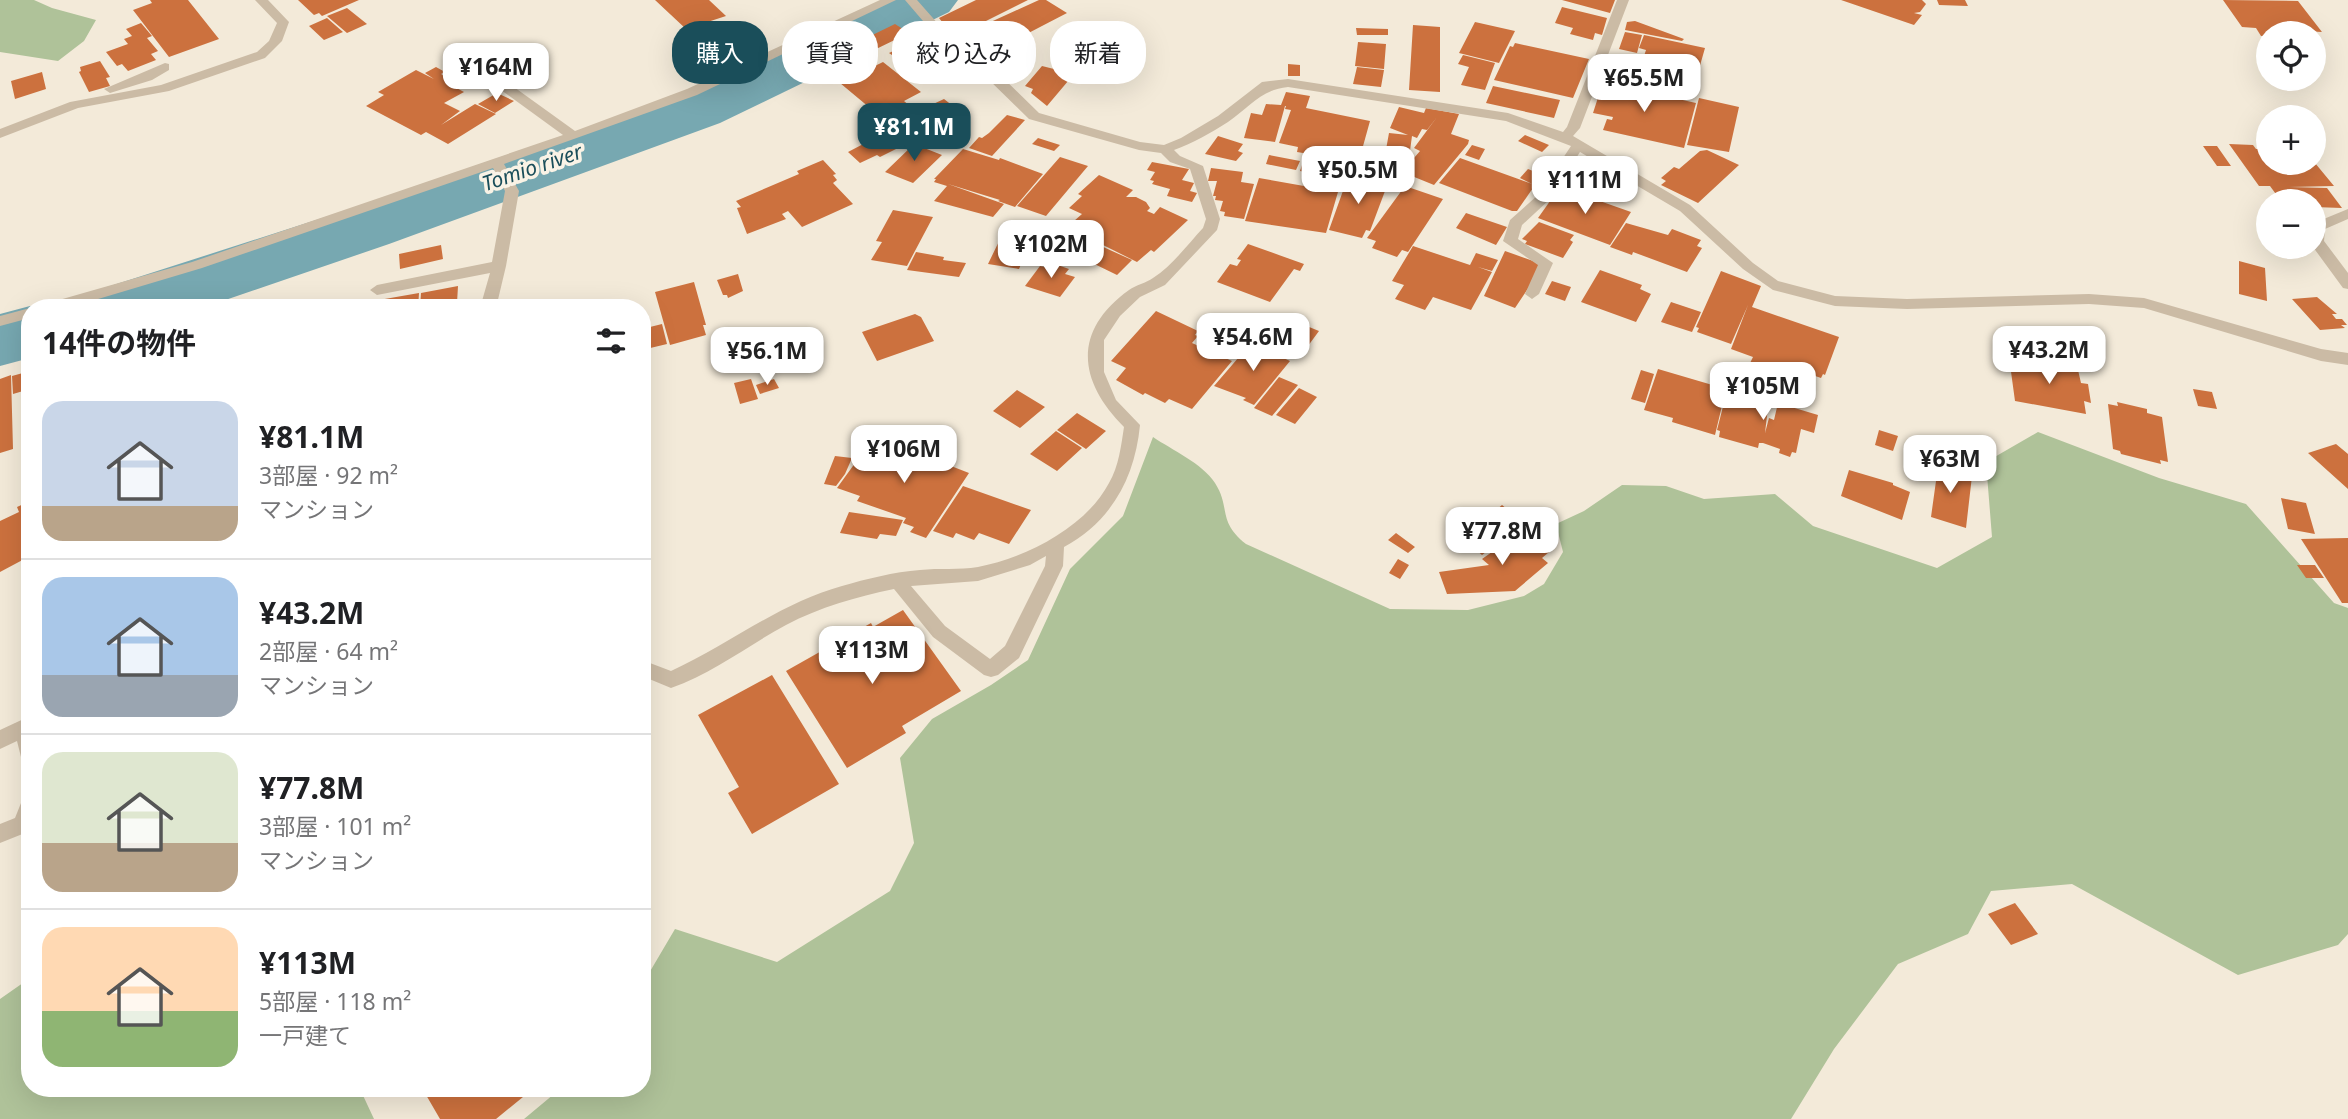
<!DOCTYPE html>
<html lang="ja">
<meta charset="utf-8">
<style>
:root{--surface:#fff;--page:#f2f2f2;--text:#202124;--muted:#757577;--line:#e0e0e0;--accent:#1a4e5a}
body{margin:0;font-family:"Noto Sans","Noto Sans JP",sans-serif;background:var(--page);color:var(--text);height:100vh;display:flex;flex-direction:column;font-size:26px;white-space:nowrap}
*{box-sizing:border-box;margin:0}
p{font-size:23px;color:var(--muted)}
.icon{flex:none;width:38px;height:38px;fill:none;stroke:currentColor;stroke-width:2;stroke-linecap:round;stroke-linejoin:round}
.map{position:relative;flex:1;overflow:hidden}
.panel{position:absolute;left:21px;top:299px;width:630px;height:798px;display:flex;flex-direction:column;background:var(--surface);border-radius:28px;box-shadow:0 7px 28px #0002}
.panel>*{flex:none}
.hud{position:absolute;left:672px;top:21px;width:665px;height:63px;display:flex;gap:14px}
.fabs{position:absolute;left:2256px;top:21px;display:grid;gap:14px}
.fabs a{display:grid;place-items:center;width:70px;height:70px;border-radius:50%;background:var(--surface);box-shadow:0 7px 28px #0002;font-size:35px}
.price{position:absolute;translate:-50% -60px;padding:0 16px;border-radius:14px;background:#fff;color:#222;font-size:23px;line-height:46px;filter:drop-shadow(0 2px 4px #0008)}
.price::after{content:'';position:absolute;left:50%;top:42px;width:21px;height:16px;margin-left:-10px;background:inherit;clip-path:polygon(0 0,100% 0,50% 100%)}
.price.active{background:var(--accent);color:#fff}
ul{padding:0;list-style:none}
li{display:flex;align-items:center;gap:21px;height:175px;padding:0 21px}
li+li{border-top:2px solid var(--line)}
li span{display:grid;place-items:center;flex:none;width:196px;height:140px;border-radius:21px;color:#555}
li>.icon{margin-inline-start:auto}
span .icon{width:84px;height:84px;fill:#fffc;stroke-width:1}
li b{font-size:30px}
h2{display:flex;justify-content:space-between;align-items:center;height:84px;padding:0 21px;font-size:30px}
.chip{padding:0 24px;border-radius:28px;background:var(--surface);box-shadow:0 7px 28px #0002;font-size:24px;line-height:63px}
.chip.active{background:var(--accent);color:#fff}
.map>svg:first-child{display:block}
.green{fill:#afc299}
.lines{fill:none;stroke-linecap:round;stroke-linejoin:round}
.river{fill:#77a8b1;fill-rule:evenodd}
.building{fill:#cc713e}
.minor{fill:#cbbba5;fill-rule:evenodd}
.labels{text-anchor:middle;dominant-baseline:central;stroke-width:7;stroke-linejoin:round;paint-order:stroke}
.far-water-label{font-size:21px;font-style:italic;fill:#1a4e5a;stroke:#faf3e6}
</style>
<div class="map">
<svg width="2348" height="1119" viewBox="0 0 2348 1119">
<rect width="100%" height="100%" fill="#f3ead9"/>
<path class="green" d="M0,0H34L52,8L96,20L84,41L58,61L0,52Z
M2038,432L2159,478L2246,504L2334,603L2348,608V934L2338,945L2238,975L2072,884L1991,891L1968,934L1898,964L1834,1049L1791,1119H524L560,1089L642,1088V985L675,929L777,962L890,891L914,843L900,758L932,719L991,685L1028,660L1070,569L1123,516L1153,437C1172,450 1202,463 1215,483C1231,508 1217,521 1246,544L1390,609L1468,610L1524,596L1544,584L1563,552L1556,524L1584,511L1622,485L1666,486L1704,499L1775,494L1813,526L1937,568L1992,537L1986,462Z
M30,978V1088L360,1089L374,1119H0V999Z"/>
<g class="lines">
<path class="river" d="M882,0H958L949,12L720,123L389,244L202,308H88L98,290L341,212L676,97Z
M30,306L36,308H30V358L0,366V314Z"/>
</g>
<path class="building" d="M150,0H188L219,39L169,57L133,10L152,3Z
M298,0H359L322,16L319,13L314,15Z
M655,0H709L726,16L686,29Z
M976,0H1028L954,37L939,18Z
M1039,0H1046L1067,13L1011,42L1033,57L1009,69L960,36Z
M1562,0H1615L1610,13Z
M1841,0H1922L1926,4L1920,12L1914,13L1922,15L1914,25Z
M1937,0H1965L1968,6L1939,5Z
M2223,0L2298,1L2322,32L2285,30L2287,33H2268V36H2261L2256,28L2242,27Z
M1562,7L1607,18L1602,35L1595,33L1593,40L1570,34L1573,28L1555,23Z
M347,8L367,24L347,33L327,16Z
M327,18L343,32L324,40L309,26Z
M1635,21L1684,39L1682,41L1625,30L1627,22Z
M1475,22L1515,31L1499,63L1459,53Z
M141,23L152,36L147,38L158,51L151,54L156,60L128,71L122,64L117,66L106,52L128,44L124,39L132,36L126,29Z
M895,24L909,33L870,52L856,43Z
M1413,25L1440,27V92L1409,90Z
M1356,28L1388,29V35H1357Z
M1625,32L1642,35L1637,53L1619,49Z
M1644,35L1705,48L1699,69L1695,68L1693,76L1664,69L1666,61L1644,56L1646,50L1639,48Z
M925,40L937,48L905,64L889,53L912,42L916,44Z
M1358,42L1386,44L1384,69L1355,66Z
M1515,43L1589,59L1573,98L1494,80L1510,46L1513,47Z
M1463,55L1495,63L1485,90L1461,85L1469,67L1458,64Z
M100,61L110,77L106,78L110,86L89,92L79,72L81,71L80,67Z
M883,62L921,92L904,101L922,116L900,127L880,110L876,113L840,83Z
M1288,64L1300,65V76H1288Z
M1042,66L1074,74L1047,106L1031,93L1033,89L1025,86Z
M436,67L445,72L441,74L454,81L449,84L464,92L444,103L460,111L441,125L475,104L496,114L448,144L426,132L421,135L366,106L384,95L378,92L416,70L434,79L425,73Z
M1357,67L1384,70L1381,87L1353,84Z
M42,72L46,89L15,99L11,81Z
M1605,76L1628,81L1625,87L1696,103L1684,148L1603,130L1607,119L1612,120L1613,117L1593,113Z
M1493,86L1560,100L1554,118L1486,103Z
M1286,92L1310,96L1306,108L1370,121L1360,157L1335,152L1333,158L1297,152L1298,147L1279,143L1291,110L1285,109L1286,106H1285L1275,142L1244,138L1251,113L1262,115L1266,104L1281,105Z
M497,93L514,101L495,113L478,104Z
M1699,98L1739,107L1729,152L1687,145Z
M944,99L953,106L947,109L964,122L919,145L914,143L910,148L906,144L880,157L877,155L860,163L848,152L892,129L897,134L939,113L929,106Z
M1399,107L1424,113L1426,108L1459,114L1451,134L1469,140L1468,144L1434,185L1402,172L1420,151L1414,148L1437,117L1427,130L1422,129L1417,138L1412,136L1409,158L1385,155L1389,133L1408,135L1390,128Z
M1007,115L1025,120L992,156L969,148L979,137L982,138L989,133Z
M1525,135L1549,145L1542,152L1518,141Z
M1218,136L1243,144L1238,151L1243,153L1236,161L1205,154Z
M1038,138L1060,145L1054,151L1032,144Z
M914,144L942,155L913,183L885,172Z
M2229,144L2253,145L2256,149H2266L2268,163H2315L2334,186L2289,187L2327,188L2342,208L2314,207V201H2281L2270,186H2259Z
M1472,145L1485,149L1479,160L1465,155Z
M2203,146H2217L2231,166H2217Z
M963,149L999,160L1000,158L1043,174L1015,207L998,201L1000,200L948,184L1004,204L993,217L934,201L947,186L934,182L936,179H934Z
M1707,150L1739,165L1698,203L1661,185L1666,181L1661,178L1674,167L1679,169L1700,151Z
M1269,155L1300,161L1296,170L1266,164Z
M1060,157L1088,166L1046,216L1017,206Z
M1460,158L1532,184L1520,178L1528,169L1548,177L1541,188L1535,185L1517,211H1512L1439,183Z
M823,160L836,174L833,175L837,180L833,183L853,204L802,227L788,211L782,214L786,219L747,234L737,208L741,207L736,201L799,174L797,171Z
M1579,161L1604,170L1598,177L1589,174L1595,177L1583,193L1560,184Z
M1152,162L1189,169L1182,180L1194,183L1190,191L1197,193L1192,202L1167,196L1170,189L1152,184L1154,181L1150,180L1155,172L1147,170Z
M1303,162L1319,165L1315,174L1300,171Z
M1211,168L1243,172L1241,182L1254,184L1244,219L1224,216L1225,212L1220,211L1223,201L1215,200L1216,196H1213L1217,181H1208Z
M1349,174L1388,183L1370,231L1366,230L1362,238L1329,230Z
M1099,175L1133,190L1126,197H1136L1146,202L1150,208L1147,211L1154,214L1160,207L1188,220L1154,252L1151,250L1137,262L1091,239L1075,254L1050,242L1082,214L1069,208L1082,196L1078,194Z
M1259,178L1338,192L1326,233L1245,221Z
M1405,186L1443,199L1408,252L1402,250L1397,257L1372,248L1376,241L1367,238Z
M1560,187L1631,212L1610,245L1538,218Z
M893,210L933,217L907,266L871,260L882,242L876,241Z
M1466,213L1507,227L1496,245L1456,228Z
M1539,222L1574,235L1570,240L1573,242L1563,258L1525,244L1527,241L1522,239Z
M1626,223L1668,235L1672,229L1701,240L1697,246L1702,248L1687,272L1633,252L1632,255L1610,247Z
M1005,229L1034,234L1019,269L988,264Z
M1090,241L1132,260L1117,275L1076,255Z
M1248,244L1304,264L1300,271L1294,269L1270,302L1217,282L1230,264L1237,266L1241,260L1237,259Z
M441,245L443,259L400,269L399,254Z
M1413,246L1470,265L1476,253L1498,260L1492,271L1478,267L1492,272L1471,310L1433,297L1425,310L1395,299L1404,285L1392,281Z
M1505,251L1539,263L1541,269L1515,308L1484,296Z
M916,252L944,257L943,260L966,263L959,277L907,270Z
M2239,261L2265,268L2267,301L2239,294Z
M1049,262L1069,269L1065,274L1075,277L1060,297L1025,286L1040,266L1045,267Z
M1600,270L1642,285L1640,289L1651,294L1636,322L1581,302Z
M1721,271L1761,286L1752,307L1839,337L1825,375L1823,374L1821,378L1774,362L1770,371L1750,363L1753,357L1731,349L1748,305L1731,344L1697,332L1699,328L1696,327Z
M738,274L743,291L728,298L727,295H723L717,280Z
M1552,281L1571,287L1565,301L1545,294Z
M694,282L706,325H703L706,335L670,345L655,292Z
M458,286L457,303L420,308L421,293Z
M419,293L418,308H379V300Z
M2317,297L2337,314H2332L2336,319H2342L2347,325H2341L2345,328L2320,330L2292,299Z
M1671,302L1701,312L1692,332L1661,322Z
M1156,311L1198,331L1195,335L1198,336L1192,343L1232,361L1192,409L1169,399L1165,403L1145,393L1143,395L1116,380L1126,368L1111,361Z
M915,314L921,317L934,341L877,361L862,332Z
M1292,320L1319,331L1305,350L1301,348L1298,350L1279,343L1281,340L1278,339Z
M662,324L667,344L642,350V329Z
M1251,343L1290,361L1254,405L1243,400L1246,398L1214,386Z
M2009,357L2078,370L2081,383L2088,384L2091,403L2084,401L2086,414L2015,401Z
M1658,369L1726,389L1715,435L1672,422L1673,418L1644,410Z
M1641,370L1654,374L1645,403L1631,399Z
M30,371V389L13,394L12,376Z
M11,375L13,449L0,453V379Z
M1279,377L1298,385L1272,416L1254,408Z
M751,379L758,399L740,404L734,383Z
M774,379L779,388L760,394L756,385Z
M1728,387L1769,399L1765,433L1769,418L1774,420L1778,403L1818,415L1814,433L1801,429L1796,453L1792,452L1790,457L1779,453L1780,449L1763,443H1759L1758,448L1719,437L1720,431L1717,430Z
M1299,388L1317,397L1295,424L1276,415Z
M2193,389L2212,392L2217,409L2198,406Z
M1017,390L1045,407L1020,428L993,411Z
M2117,402L2147,409V413L2162,417L2168,462L2160,460L2161,464L2121,454L2120,451L2113,449L2108,404L2118,406Z
M1077,413L1106,431L1086,449L1057,430Z
M1879,430L1898,436L1893,451L1875,445Z
M1056,431L1082,448L1057,471L1030,454Z
M871,441L894,450L897,445L969,473L926,538L910,532L914,527L903,523L906,518L857,501L860,496L837,488Z
M2336,444L2348,454V489L2308,453Z
M835,456L852,458L845,474L836,486L824,484Z
M1930,463L1972,476L1966,528L1931,517L1936,481L1927,478Z
M1849,470L1893,483V485L1910,492L1902,520L1841,496Z
M963,486L1031,510L1009,544L979,533L974,540L956,533L953,538L933,531Z
M2281,498L2306,503L2315,534L2288,529Z
M30,501V556L0,572V521L19,512L17,507Z
M1502,505L1507,509L1481,531L1476,527Z
M849,512L903,520L896,536L880,534L877,539L840,533Z
M1529,526L1555,547L1542,558L1548,563L1515,591L1447,594L1439,572L1489,565L1482,559Z
M1396,533L1415,547L1408,553L1388,540Z
M1493,533L1501,541L1482,555L1474,548Z
M2348,538V603H2342L2301,539Z
M1398,559L1409,565L1400,579L1389,573Z
M2297,565H2315L2324,578H2306Z
M903,610L961,691L902,726L906,733L847,768L786,671L871,623L873,627Z
M772,675L839,784L752,834L728,793L739,787L698,715Z
M2015,903L2038,934L2011,945L1988,914Z
M422,1088H534L496,1119H440Z"/>
<g class="lines">
<path class="minor" d="M255,0H268L289,22L282,41L265,58L169,91L78,108L0,138V129L70,102L161,85L257,52L269,41L277,23Z
M880,0H896L697,95L504,164L519,191L506,266L496,308H480L490,273L377,295L370,290L377,285L492,262L505,191L493,168L202,268L68,308H42L45,304L192,262L563,135L460,60V54H468L575,131L687,89Z
M905,0H917L955,43L995,70L1039,113L1140,142L1164,145L1181,138L1218,116L1262,82L1288,79L1508,113L1563,132L1567,127L1617,0H1629L1580,128L1573,136L1690,205L1753,263L1778,281L1835,296L1907,299L2089,294L2144,298L2321,349L2348,353V365L2321,361L2144,308L2089,304L1907,309L1835,306L1773,290L1743,269L1680,211L1580,152L1549,200L1522,225L1518,239L1553,263L1539,294L1532,299L1525,294L1538,265L1503,241L1510,220L1539,194L1571,146L1506,121L1288,87C1260,90 1250,107 1228,122C1211,133 1193,143 1174,150L1180,156L1203,166L1220,219L1217,230L1165,285L1140,297L1120,316L1104,340V372L1116,400L1140,425C1135,477 1112,521 1064,547L1063,566L1019,658L998,675L991,677L984,675L933,637L894,589C856,597 820,607 786,625C747,646 713,673 671,688L642,676V660L671,671C728,645 780,603 842,586C866,579 894,572 920,570C939,568 959,570 978,567C1026,558 1086,527 1109,483C1119,466 1121,446 1124,427C1078,381 1072,331 1129,290C1136,285 1146,283 1153,278C1172,266 1188,244 1203,228L1206,219L1190,169L1170,162L1161,153L1139,150L1029,119L985,76L947,49ZM1046,556L1045,566L1005,646L990,659L945,626L911,586L978,581L1030,565Z
M165,63L169,64V70L152,80L110,93L104,89Z
M2348,209V219L2325,229L2324,241L2348,273V289L2343,288L2313,247L2314,223Z
M30,308V318L0,326V316Z
M30,716V768L23,765L17,741L0,749V730Z
M30,795V831L0,843V824L15,818L23,798Z"/>
</g>
<g class="labels">
<g class="far-water-label">
<text transform="translate(532 167) rotate(-19)">Tomio river</text>
</g>
</g>
</svg>
<div class="fabs">
<a><svg class="icon" aria-label="locate" viewBox="0 0 24 24"><circle cx="12" cy="12" r="6"/><path d="M12 2v4M12 18v4M2 12h4M18 12h4"/></svg></a>
<a>+</a>
<a>−</a>
</div>
<b class="price" style="left:496px;top:103px">¥164M</b>
<b class="price" style="left:1644px;top:114px">¥65.5M</b>
<b class="price active" style="left:914px;top:163px">¥81.1M</b>
<b class="price" style="left:1358px;top:206px">¥50.5M</b>
<b class="price" style="left:1585px;top:216px">¥111M</b>
<b class="price" style="left:1051px;top:280px">¥102M</b>
<b class="price" style="left:1253px;top:373px">¥54.6M</b>
<b class="price" style="left:2049px;top:386px">¥43.2M</b>
<b class="price" style="left:767px;top:387px">¥56.1M</b>
<b class="price" style="left:1763px;top:422px">¥105M</b>
<b class="price" style="left:904px;top:485px">¥106M</b>
<b class="price" style="left:1950px;top:495px">¥63M</b>
<b class="price" style="left:1502px;top:567px">¥77.8M</b>
<b class="price" style="left:872px;top:686px">¥113M</b>
<div class="hud">
<a class="chip active">購入</a>
<a class="chip">賃貸</a>
<a class="chip">絞り込み</a>
<a class="chip">新着</a>
</div>
<section class="panel">
<h2>14件の物件<svg class="icon" aria-label="filters" viewBox="0 0 24 24"><path d="M4 7h16M4 17h16"/><circle cx="9" cy="7" r="2"/><circle cx="15" cy="17" r="2"/></svg></h2>
<ul>
<li><span style="background:linear-gradient(#c9d6e8 75%,#b9a48a 0)"><svg class="icon" aria-label="home" viewBox="0 0 24 24"><path d="M3 11l9-7 9 7M6 9v11h12V9"/></svg></span><div><b>¥81.1M</b><p>3部屋 · 92 m²</p><p>マンション</p></div></li>
<li><span style="background:linear-gradient(#a9c7e8 70%,#9aa5b1 0)"><svg class="icon" aria-label="home" viewBox="0 0 24 24"><path d="M3 11l9-7 9 7M6 9v11h12V9"/></svg></span><div><b>¥43.2M</b><p>2部屋 · 64 m²</p><p>マンション</p></div></li>
<li><span style="background:linear-gradient(#dfe7d0 65%,#b9a48a 0)"><svg class="icon" aria-label="home" viewBox="0 0 24 24"><path d="M3 11l9-7 9 7M6 9v11h12V9"/></svg></span><div><b>¥77.8M</b><p>3部屋 · 101 m²</p><p>マンション</p></div></li>
<li><span style="background:linear-gradient(#ffd9b3 60%,#8fb573 0)"><svg class="icon" aria-label="home" viewBox="0 0 24 24"><path d="M3 11l9-7 9 7M6 9v11h12V9"/></svg></span><div><b>¥113M</b><p>5部屋 · 118 m²</p><p>一戸建て</p></div></li>
</ul>
</section>
</div>
